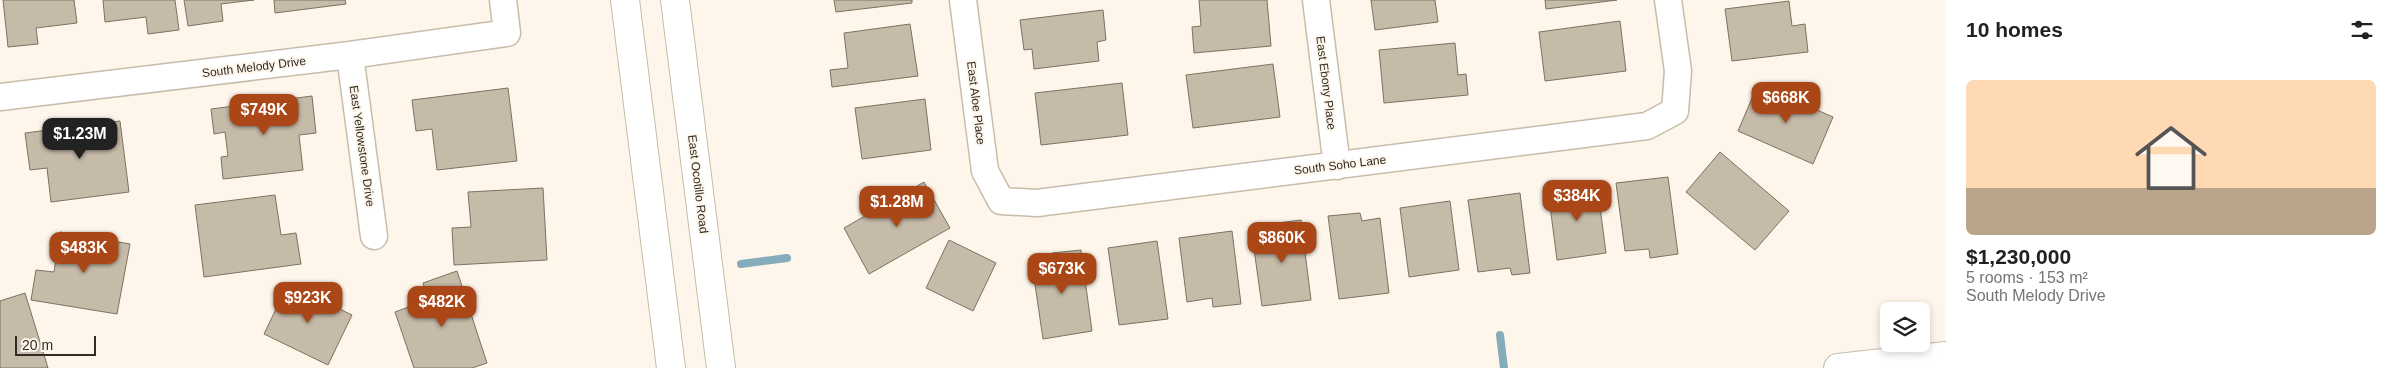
<!DOCTYPE html>
<meta charset="utf-8">
<style>
:root{--surface:#fff;--page:#f2f2f2;--text:#202124;--muted:#757577;--line:#e0e0e0;--accent:#ab4716}
body{margin:0;font-family:Arial,sans-serif;background:var(--page);color:var(--text);height:100vh;display:flex;flex-direction:column;font-size:19px;white-space:nowrap}
*{box-sizing:border-box;margin:0}
p{font-size:16px;color:var(--muted)}
.icon{flex:none;width:28px;height:28px;fill:none;stroke:currentColor;stroke-width:2;stroke-linecap:round;stroke-linejoin:round}
.map{position:relative;flex:1;overflow:hidden}
.side{display:flex;flex-direction:column;background:var(--surface);width:450px}
.side>*{flex:none}
.tools{position:absolute;left:1880px;top:302px;display:grid;gap:10px}
.tools a{display:grid;place-items:center;width:50px;height:50px;border-radius:8px;background:var(--surface);box-shadow:0 2px 8px #0003;font-size:25px}
.scale{position:absolute;left:15px;bottom:12px;width:81px;box-sizing:border-box;padding-left:5px;border:2px solid #312c25;border-top:0;font-size:14px;line-height:18px;white-space:nowrap;color:#312c25;-webkit-text-stroke:4px #fef6eb;paint-order:stroke}
.price{position:absolute;translate:-50% -42px;padding:0 11px;border-radius:10px;background:var(--accent);color:#fff;font-size:16px;line-height:32px;filter:drop-shadow(0 1px 2px #0008)}
.price::after{content:'';position:absolute;left:50%;top:30px;width:15px;height:11px;margin-left:-8px;background:inherit;clip-path:polygon(0 0,100% 0,50% 100%)}
.price.active{background:#222;color:#fff}
ul{padding:0;list-style:none}
li{display:grid;align-content:center;gap:10px;height:265px;padding:0 20px}
li+li{border-top:1px solid var(--line)}
li span{display:grid;place-items:center;height:155px;border-radius:8px;color:#555}
li>.icon{margin-inline-start:auto}
span .icon{width:90px;height:90px;fill:#fffc;stroke-width:1}
li b{font-size:21px}
h2{display:flex;justify-content:space-between;align-items:center;height:60px;padding:0 20px;font-size:21px}
main{display:flex;flex:1;min-height:0}
.map>svg:first-child{display:block}
.lines{fill:none;stroke-linecap:round;stroke-linejoin:round}
.stream{stroke:#84acbb;stroke-width:8}
.building{fill:#c6baa8;stroke:#7d7261}
.minor-casing{stroke:#c8bcaa;stroke-width:29}
.secondary-casing{stroke:#c8bcaa;stroke-width:30}
.minor{stroke:#fff;stroke-width:26}
.secondary{stroke:#fff;stroke-width:28}
.labels{text-anchor:middle;dominant-baseline:central;stroke-width:4;stroke-linejoin:round;paint-order:stroke}
.street-label{font-size:12px;fill:#312c25;stroke:#fef6eb}
</style>
<main>
<div class="map">
<svg width="1946" height="368" viewBox="0 0 1946 368">
<rect width="100%" height="100%" fill="#fef6eb"/>
<g class="lines">
<path class="stream" d="M741,264L787,258
M1500,335L1504,368"/>
</g>
<path class="building" d="M3,0H74L77,23L36,28L38,44L8,47Z
M103,0H175L179,30L148,34L146,17L105,22Z
M184,0H254L221,4L223,21L188,26Z
M274,0H345L346,4L275,13Z
M834,0H912V3L836,12Z
M1199,0H1267L1271,46L1194,53L1192,27L1201,26Z
M1371,0H1435L1438,22L1375,30Z
M1545,0H1617L1546,9Z
M1789,1L1792,26L1805,24L1808,52L1732,61L1725,9Z
M1103,10L1106,40L1097,42L1099,61L1034,69L1032,49L1024,50L1020,20Z
M1620,21L1626,71L1545,81L1539,32Z
M910,24L918,76L832,87L830,70L848,68L844,33Z
M1455,43L1458,75L1466,74L1468,95L1384,103L1379,50Z
M1273,64L1280,117L1193,128L1186,75Z
M1122,83L1128,135L1041,145L1035,93Z
M1758,84L1833,117L1813,164L1738,131Z
M508,88L517,161L437,170L432,129L416,131L412,100Z
M312,96L316,133L299,135L303,170L223,179L221,157L228,156L225,132L214,134L211,109Z
M925,99L931,150L862,159L855,108Z
M120,121L129,192L51,202L47,168L30,170L25,133Z
M1720,152L1789,211L1755,250L1686,192Z
M1668,177L1678,254L1650,258L1649,249L1625,251L1616,183Z
M924,182L950,228L869,274L844,228Z
M1597,184L1606,253L1557,260L1548,190Z
M543,188L547,260L454,265L452,228L471,227L468,192Z
M1520,193L1530,273L1512,275L1510,268L1478,272L1468,200Z
M275,195L281,235L296,233L301,264L204,277L195,205Z
M1450,201L1459,270L1409,277L1400,208Z
M1360,213L1362,221L1380,218L1389,293L1339,299L1328,216Z
M1301,220L1311,300L1262,306L1252,235L1271,233L1270,224Z
M1232,231L1241,304L1213,307L1212,298L1187,302L1179,238Z
M60,232L130,244L117,314L31,300L36,270L54,272Z
M949,240L996,263L973,311L926,288Z
M1157,241L1168,319L1119,325L1108,248Z
M1081,250L1092,331L1043,339L1032,264L1053,261L1052,253Z
M457,271L487,363L472,368H414L395,312L428,300L423,283Z
M288,284L352,315L328,365L264,334Z
M25,293L48,368H0V301Z"/>
<g class="lines">
<defs>
<path id="minor" d="M963,0L985,171L1001,201L1037,203L1647,126L1675,111L1678,71L1668,0
M1316,0L1337,166
M350,55L374,236
M0,97L350,55L507,33L503,0"/>
<path id="secondary" d="M625,0L671,368
M675,0L721,368
M1838,368L1946,356"/>
</defs>
<use href="#minor" class="minor-casing"/>
<use href="#secondary" class="secondary-casing"/>
<use href="#minor" class="minor"/>
<use href="#secondary" class="secondary"/>
</g>
<g class="labels">
<g class="street-label">
<text transform="translate(254 67) rotate(-7)">South Melody Drive</text>
<text transform="translate(1326 83) rotate(83)">East Ebony Place</text>
<text transform="translate(976 103) rotate(83)">East Aloe Place</text>
<text transform="translate(362 146) rotate(82)">East Yellowstone Drive</text>
<text transform="translate(1340 165) rotate(-7)">South Soho Lane</text>
<text transform="translate(698 184) rotate(83)">East Ocotillo Road</text>
</g>
</g>
</svg>
<div class="tools">
<a><svg class="icon" aria-label="layers" viewBox="0 0 24 24"><path d="M12 4l9 5-9 5-9-5zM3 14l9 5 9-5"/></svg></a>
</div>
<div class="scale">20 m</div>
<b class="price" style="left:1786px;top:124px">$668K</b>
<b class="price" style="left:264px;top:136px">$749K</b>
<b class="price active" style="left:80px;top:160px">$1.23M</b>
<b class="price" style="left:1577px;top:222px">$384K</b>
<b class="price" style="left:897px;top:228px">$1.28M</b>
<b class="price" style="left:1282px;top:264px">$860K</b>
<b class="price" style="left:84px;top:274px">$483K</b>
<b class="price" style="left:1062px;top:295px">$673K</b>
<b class="price" style="left:308px;top:324px">$923K</b>
<b class="price" style="left:442px;top:328px">$482K</b>
</div>
<section class="side">
<h2>10 homes<svg class="icon" aria-label="filters" viewBox="0 0 24 24"><path d="M4 7h16M4 17h16"/><circle cx="9" cy="7" r="2"/><circle cx="15" cy="17" r="2"/></svg></h2>
<ul>
<li><span style="background:linear-gradient(#ffd9b3 70%,#b9a48a 0)"><svg class="icon" aria-label="home" viewBox="0 0 24 24"><path d="M3 11l9-7 9 7M6 9v11h12V9"/></svg></span><div><b>$1,230,000</b><p>5 rooms · 153 m²</p><p>South Melody Drive</p></div></li>
</ul>
</section>
</main>
